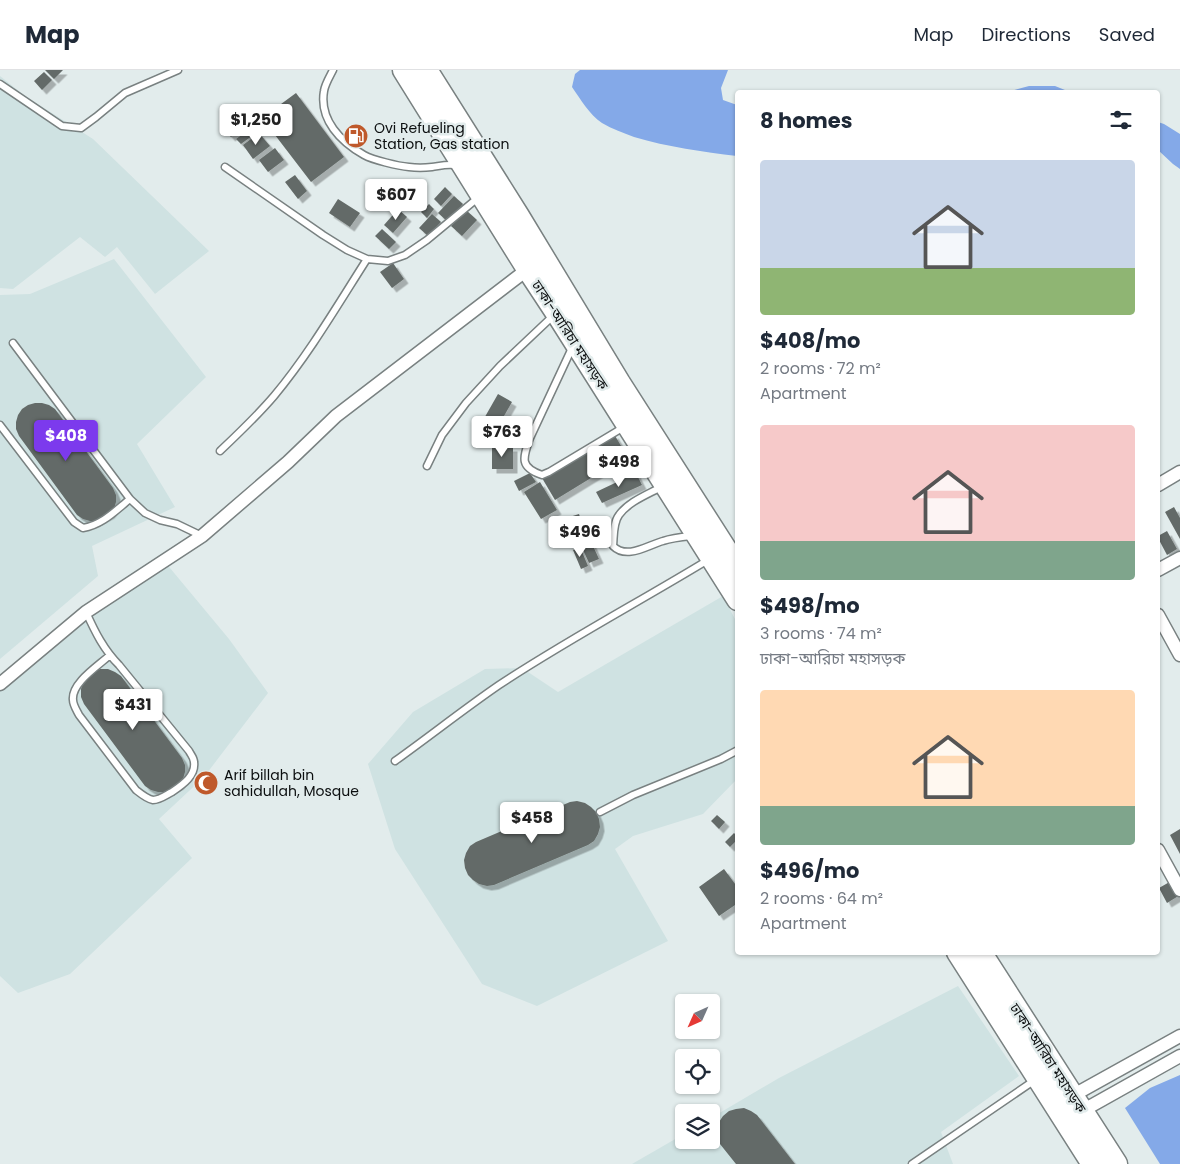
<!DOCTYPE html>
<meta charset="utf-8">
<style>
:root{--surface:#fff;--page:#f6f6f7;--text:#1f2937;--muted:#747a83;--line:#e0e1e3;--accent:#7c3aed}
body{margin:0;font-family:Poppins,"Noto Sans Bengali",sans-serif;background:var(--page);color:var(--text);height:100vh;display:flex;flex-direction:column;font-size:19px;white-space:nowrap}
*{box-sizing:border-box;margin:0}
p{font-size:16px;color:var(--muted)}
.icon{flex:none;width:28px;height:28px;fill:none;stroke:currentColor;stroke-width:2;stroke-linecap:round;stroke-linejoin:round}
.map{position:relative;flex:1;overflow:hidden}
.side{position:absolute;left:735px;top:20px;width:425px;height:865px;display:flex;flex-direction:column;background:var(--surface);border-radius:5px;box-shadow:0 1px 4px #0004}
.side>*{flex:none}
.needle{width:32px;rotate:225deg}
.buttons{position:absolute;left:675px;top:924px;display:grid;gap:10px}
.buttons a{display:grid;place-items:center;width:45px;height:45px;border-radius:5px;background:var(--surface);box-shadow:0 1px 4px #0004;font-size:25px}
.price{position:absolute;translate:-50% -42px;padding:0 11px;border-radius:5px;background:#fff;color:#222;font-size:16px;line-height:32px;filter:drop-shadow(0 1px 2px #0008)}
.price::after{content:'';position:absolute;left:50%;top:30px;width:15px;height:11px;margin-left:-8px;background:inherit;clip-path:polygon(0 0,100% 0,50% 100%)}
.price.selected{background:var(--accent);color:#fff}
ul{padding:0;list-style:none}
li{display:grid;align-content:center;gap:10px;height:265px;padding:0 25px}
li span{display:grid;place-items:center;height:155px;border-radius:5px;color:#555}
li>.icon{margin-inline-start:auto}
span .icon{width:90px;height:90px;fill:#fffc;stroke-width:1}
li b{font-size:21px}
h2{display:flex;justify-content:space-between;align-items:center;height:60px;padding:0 25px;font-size:21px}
header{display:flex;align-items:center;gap:30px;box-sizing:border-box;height:70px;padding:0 25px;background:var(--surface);border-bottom:1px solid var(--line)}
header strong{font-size:24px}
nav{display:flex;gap:28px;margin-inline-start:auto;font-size:18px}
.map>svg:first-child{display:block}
.built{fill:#cfe2e2}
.water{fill:#84a9e8}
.building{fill:#646b68;filter:url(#shadow)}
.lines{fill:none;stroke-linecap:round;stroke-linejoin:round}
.lane-casing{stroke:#798181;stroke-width:9}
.street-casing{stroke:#798181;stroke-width:15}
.highway-casing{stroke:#798181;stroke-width:25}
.lane{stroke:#fff;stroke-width:6}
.street{stroke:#fff;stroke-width:12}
.highway{stroke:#fff;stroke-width:22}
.labels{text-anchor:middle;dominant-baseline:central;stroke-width:5;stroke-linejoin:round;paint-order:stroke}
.poi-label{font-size:14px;fill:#0b0e0f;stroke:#e2ecec;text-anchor:start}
.street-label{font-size:14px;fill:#0b0e0f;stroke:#e2ecec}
</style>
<header>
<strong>Map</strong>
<nav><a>Map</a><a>Directions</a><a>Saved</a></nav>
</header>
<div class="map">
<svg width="1180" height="1094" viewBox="0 0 1180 1094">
<defs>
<filter id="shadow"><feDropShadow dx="4.5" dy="4.5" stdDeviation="0" flood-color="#0004"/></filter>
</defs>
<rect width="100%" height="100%" fill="#e2ecec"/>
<path class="built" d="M0,6L25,26L93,69L209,181L155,224L117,177L105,187L80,167L13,219L0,218Z
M114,189L206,307L137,374L175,437L92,476L98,506L0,589V225L30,224Z
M160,486L229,569L268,623L204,707L159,749L192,788L70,904L18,923L0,906V617L64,570Z
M723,526L737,553V709L703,744L633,766L615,779L668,871L537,936L482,914L395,779L368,694L413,642L485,599L522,598L558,622Z
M958,916L1019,1006L941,1062L953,1094H632L684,1064V1070H711V1048L779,1008Z"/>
<path class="water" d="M580,0H728L721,18L723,30L737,35V86C703,82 668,77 634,67C624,63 612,59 602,53C589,44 581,30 572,17L575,4Z
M1029,16H1055L1070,22H1007Z
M1158,52L1164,54L1180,64V99L1173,94L1158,80Z
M1180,1005V1094H1160L1125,1038L1150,1018Z"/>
<path class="building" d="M45,0H63L54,9Z
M44,2L52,10L42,20L34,11Z
M296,23L344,87L311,112L262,48Z
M238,36L250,47L231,67L220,55Z
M259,52L263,58L241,74L236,69Z
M259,63L270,76L253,89L243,75Z
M275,78L284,90L268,102L259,90Z
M295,105L307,121L298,129L285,112Z
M445,117L452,124L441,136L434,129Z
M454,126L463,134L448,152L438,143Z
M338,129L360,143L350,157L329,143Z
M429,134L434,139L427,148L421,142Z
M398,139L407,147L393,163L384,155Z
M466,140L477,150L462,166L451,156Z
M432,144L441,152L428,166L419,158Z
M382,159L396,172L389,179L375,166Z
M393,193L404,209L392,218L380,202Z
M498,324L512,332L492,367L478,359Z
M35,333H42L49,335L55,339L113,418L116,425V432L114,439L110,444L97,451H90L83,449L77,445L19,366L16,359V352L18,345L22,339L28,335Z
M614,364L627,386L555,430L542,408Z
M492,377H513V399H492Z
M530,403L536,412L519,421L514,411Z
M636,403L642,415L602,433L596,422Z
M540,412L557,440L541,449L524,422Z
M1174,437L1180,448V469L1165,442Z
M579,444L581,450L562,456L560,450Z
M582,452L599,489L589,493L572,456Z
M572,459L578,474L572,477L565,462Z
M1167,461L1177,479L1167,485L1158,468V466Z
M580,477L588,496L581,499L573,480Z
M100,599H108L115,602L121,606L182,688L185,695V702L183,709L179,715L165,722H158L151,720L145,716L84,634L81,627V619L83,612L93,602Z
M577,731L585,733L591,737L596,742L599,749L600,757L598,764L594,771L588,775L494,815L487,816L479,814L473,810L468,805L465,798L464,790L466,783L470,776L476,772L570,732Z
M717,745L725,752L719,759L711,751Z
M1180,759V784L1170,765Z
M734,763L738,767V769L730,777L725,772Z
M724,799L738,818V833L719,846L699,817Z
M1180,806V825L1167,833L1159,818Z
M744,1038L751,1041L757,1045L795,1094H736L720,1074L717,1067V1059L719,1052L723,1046L729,1041L736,1039Z"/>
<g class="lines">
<defs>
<path id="lane" d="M333,0C330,6 325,14 324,21C319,50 341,72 364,85C373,90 398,96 409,97C416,98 424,98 432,97C440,96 450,93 458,96
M0,14L62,56L81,58L96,47L125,23L178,0
M225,97L323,165L347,180L367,189L388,191L405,185L427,170L479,127
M13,273L130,429L145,443L160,450L177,454L202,466
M572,278L530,368C523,388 519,397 542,405L549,402L624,357
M0,355L74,452L83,458C102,455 115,441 130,429
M220,381C239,363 257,346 274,326C309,284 337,236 367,189
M427,396L442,365L466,333L500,296L554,245
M663,416C649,424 629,431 619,445C613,453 614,466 613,476C627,490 648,475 663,471C672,468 681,467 691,466
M86,542C95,562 104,580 119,595L189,681C191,685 194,688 194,692C196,706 182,715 172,722C166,725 160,730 153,730C147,729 141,724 136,720L79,645C77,641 73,635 73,630C71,613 98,596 110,585
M395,691C430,666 464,639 499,615C567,570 639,532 708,490
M600,742L633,725L721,689L738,680
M912,1094L1035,1010"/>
<path id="street" d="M1158,415L1180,402
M1158,500L1180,488
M1158,545L1180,585
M0,614L86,542L202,466L288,392L336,346L528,199
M1158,780L1180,820
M1072,1026L1180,966
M1082,1041L1180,986"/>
<path id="highway" d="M404,0L528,199L557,243L738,529
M426,0L518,146L619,313L738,499
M958,882L1093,1094
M980,882L1116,1094"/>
</defs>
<use href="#lane" class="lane-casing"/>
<use href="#street" class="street-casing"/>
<use href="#highway" class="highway-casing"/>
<use href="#lane" class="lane"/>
<use href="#street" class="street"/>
<use href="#highway" class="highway"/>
</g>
<defs>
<symbol id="fuel-disc" viewBox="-11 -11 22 22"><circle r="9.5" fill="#bf592b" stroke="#e2ecec"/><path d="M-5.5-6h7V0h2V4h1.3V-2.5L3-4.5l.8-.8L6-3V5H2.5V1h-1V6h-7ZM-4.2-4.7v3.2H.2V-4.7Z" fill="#fff"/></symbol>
<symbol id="mosque-disc" viewBox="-11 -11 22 22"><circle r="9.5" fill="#bf592b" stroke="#e2ecec"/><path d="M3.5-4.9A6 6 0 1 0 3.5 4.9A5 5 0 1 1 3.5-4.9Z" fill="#fff"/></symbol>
</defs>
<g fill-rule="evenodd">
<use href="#fuel-disc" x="342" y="52" width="28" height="28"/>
<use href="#mosque-disc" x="192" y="699" width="28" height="28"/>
</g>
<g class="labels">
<g class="poi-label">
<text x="374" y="58">Ovi Refueling<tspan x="374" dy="16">Station, Gas station</tspan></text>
<text x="224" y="705">Arif billah bin<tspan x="224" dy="16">sahidullah, Mosque</tspan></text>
</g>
<g class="street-label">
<text transform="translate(570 265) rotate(57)">ঢাকা-আরিচা মহাসড়ক</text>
<text transform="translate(1048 988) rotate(57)">ঢাকা-আরিচা মহাসড়ক</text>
</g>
</g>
</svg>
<div class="buttons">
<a><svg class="needle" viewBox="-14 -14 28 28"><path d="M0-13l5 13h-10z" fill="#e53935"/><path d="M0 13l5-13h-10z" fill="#747a83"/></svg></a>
<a><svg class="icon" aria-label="locate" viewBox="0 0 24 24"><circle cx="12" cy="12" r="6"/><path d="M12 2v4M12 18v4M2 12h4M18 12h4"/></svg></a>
<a><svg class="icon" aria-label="layers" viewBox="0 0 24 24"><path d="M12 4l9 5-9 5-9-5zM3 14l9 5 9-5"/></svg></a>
</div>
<b class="price" style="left:256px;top:76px">$1,250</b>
<b class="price" style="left:396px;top:151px">$607</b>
<b class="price" style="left:502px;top:388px">$763</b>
<b class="price selected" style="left:66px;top:392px">$408</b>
<b class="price" style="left:619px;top:418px">$498</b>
<b class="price" style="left:580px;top:488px">$496</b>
<b class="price" style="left:133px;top:661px">$431</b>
<b class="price" style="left:532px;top:774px">$458</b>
<section class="side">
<h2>8 homes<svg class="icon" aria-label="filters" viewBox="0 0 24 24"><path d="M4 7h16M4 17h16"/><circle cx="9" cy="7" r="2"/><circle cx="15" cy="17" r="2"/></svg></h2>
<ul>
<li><span style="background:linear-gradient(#c9d6e8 70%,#8fb573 0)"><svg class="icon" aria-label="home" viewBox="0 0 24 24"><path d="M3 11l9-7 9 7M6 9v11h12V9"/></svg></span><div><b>$408/mo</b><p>2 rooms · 72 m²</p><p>Apartment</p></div></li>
<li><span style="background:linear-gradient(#f6c9c9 75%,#7fa58c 0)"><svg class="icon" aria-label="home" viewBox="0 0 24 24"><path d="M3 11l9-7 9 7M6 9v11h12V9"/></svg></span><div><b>$498/mo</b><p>3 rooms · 74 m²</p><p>ঢাকা-আরিচা মহাসড়ক</p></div></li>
<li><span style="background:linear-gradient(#ffd9b3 75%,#7fa58c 0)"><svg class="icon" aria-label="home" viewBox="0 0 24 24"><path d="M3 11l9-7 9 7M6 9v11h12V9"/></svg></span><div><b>$496/mo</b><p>2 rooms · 64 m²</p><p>Apartment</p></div></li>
</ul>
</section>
</div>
